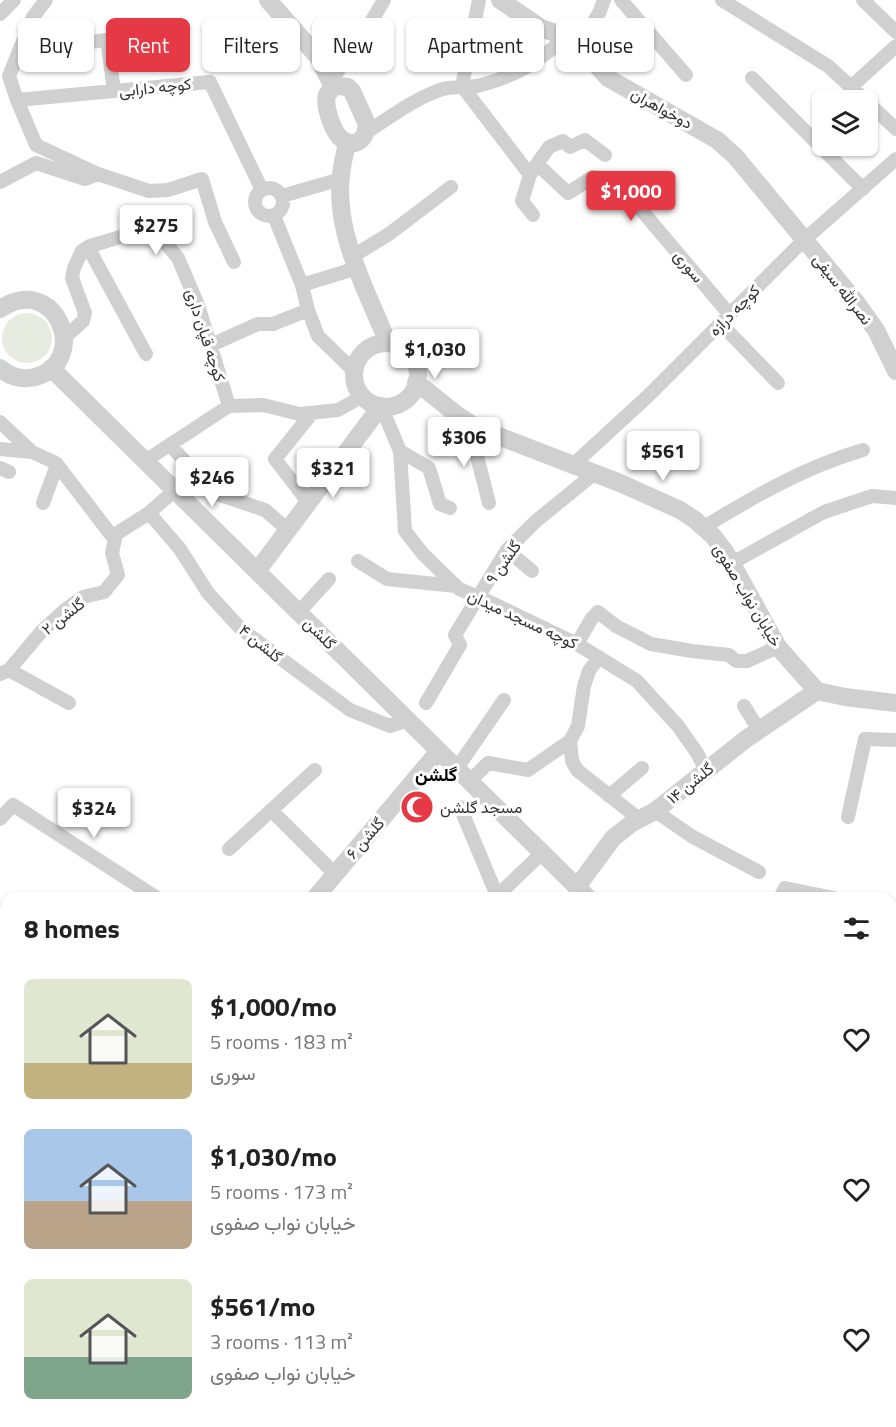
<!DOCTYPE html>
<meta charset="utf-8">
<style>
:root{--surface:#fff;--page:#f2f2f2;--text:#222;--muted:#767676;--accent:#e63946}
body{margin:0;font-family:"Titillium Web",Vazirmatn,sans-serif;background:var(--page);color:var(--text);height:100vh;display:flex;flex-direction:column;font-size:22px;white-space:nowrap}
*{box-sizing:border-box;margin:0}
p{font-size:20px;color:var(--muted)}
.icon{flex:none;width:33px;height:33px;fill:none;stroke:currentColor;stroke-width:2;stroke-linecap:round;stroke-linejoin:round}
.map{position:relative;flex:1;overflow:hidden}
.details{position:absolute;left:0px;top:892px;width:897px;height:536px;display:flex;flex-direction:column;background:var(--surface);border-radius:18px 18px 0 0;box-shadow:0 2px 4px #0004}
.details>*{flex:none}
.top-card{position:absolute;left:18px;top:18px;width:861px;height:54px;display:flex;gap:12px}
.buttons{position:absolute;left:812px;top:90px;display:grid;gap:12px}
.buttons a{display:grid;place-items:center;width:66px;height:66px;border-radius:9px;background:var(--surface);box-shadow:0 2px 4px #0004;font-size:30px}
.price{position:absolute;translate:-50% -51px;padding:0 14px;border-radius:6px;background:#fff;color:#222;font-size:20px;line-height:39px;filter:drop-shadow(0 2px 3px #0008)}
.price::after{content:'';position:absolute;left:50%;top:36px;width:18px;height:14px;margin-left:-9px;background:inherit;clip-path:polygon(0 0,100% 0,50% 100%)}
.price.on{background:var(--accent);color:#fff}
ul{padding:0;list-style:none}
li{display:flex;align-items:center;gap:18px;height:150px;padding:0 24px}
li span{display:grid;place-items:center;flex:none;width:168px;height:120px;border-radius:9px;color:#555}
li>.icon{margin-inline-start:auto}
span .icon{width:72px;height:72px;fill:#fffc;stroke-width:1}
li b{font-size:26px}
h2{display:flex;justify-content:space-between;align-items:center;height:72px;padding:0 24px;font-size:26px}
.tag{padding:0 21px;border-radius:9px;background:var(--surface);box-shadow:0 2px 4px #0004;font-size:21px;line-height:54px}
.tag.on{background:var(--accent);color:#fff}
.map>svg:first-child{display:block}
.green{fill:#e6ecdf}
.lines{fill:none;stroke-linecap:round;stroke-linejoin:round}
.canal{stroke:#cfe2ee;stroke-width:12}
.minor{stroke:#d0d0d0;stroke-width:14}
.tertiary{stroke:#d0d0d0;stroke-width:18}
.secondary{stroke:#bdbdbd;stroke-width:20}
.labels{text-anchor:middle;dominant-baseline:central;stroke-width:6;stroke-linejoin:round;paint-order:stroke}
.street-label{font-size:16px;fill:#333;stroke:#fff}
.poi-label{font-size:16px;fill:#333;stroke:#fff;text-anchor:start}
.neighbourhood-label{font-size:18px;font-weight:bold;fill:#000;stroke:#fff}
</style>
<div class="map">
<svg width="896" height="1427" viewBox="0 0 896 1427">
<rect width="100%" height="100%" fill="#fff"/>
<path class="green" d="M2 338a25 25 0 1 1 50 0a25 25 0 1 1-50 0Z"/>
<g class="lines">
<path class="canal" d="M0,1014L6,1018
M891,1275L896,1276"/>
<path class="minor" d="M46,0L33,17L9,76L17,100L36,145L98,174L149,191L168,190L202,179L215,222L234,262
M479,0L462,86L530,175
M621,0L686,75
M722,0L828,66L865,100
M863,0L896,32
M0,14L14,0
M580,47L600,11L604,0
M19,50L107,40L114,91
M752,78L863,189
M331,81L364,34L384,0
M851,87L896,46
M17,100L210,82L262,190
M867,102L896,129
M367,132C390,117 414,99 440,90C452,86 465,88 477,86C517,76 535,64 566,37
M537,164L568,193L593,177L616,180L730,315
M0,182L36,163L85,179L98,174
M255 202a14 14 0 1 1 28 0a14 14 0 1 1-28 0Z
M282,196L341,179
M533,215L522,201L530,175L537,164L549,147L563,141L570,147L585,140L605,155
M274,216L302,285L308,310L318,336L354,371
M88,247L146,354
M353,256L389,234L451,187
M302,285L357,268
M721,324L778,383
M64,338L83,321L85,313L72,278L74,268L82,251L90,246L127,235L149,236L163,240L178,258L198,305L229,406
M211,345L258,324H273L308,310
M381,406L400,451L405,531L423,554L459,589L490,602L577,644L637,681L678,726L697,753L706,770
M0,422L32,452L56,463L115,540
M475,427L478,460L489,503
M170,445L214,493L265,510L288,530
M0,449L32,452
M400,451L429,468L440,504L450,508
M145,461L229,406L263,405L300,414L338,410L363,396
M574,464L648,396L804,240L896,159
M0,468L9,472
M308,502L275,459L312,413
M43,503L57,465
M149,513L180,549L208,593L241,629L350,710L390,726L408,720
M704,527C755,496 805,467 863,450
M507,550L532,571
M358,561L387,579L456,586
M732,563L824,512L872,496L896,498
M299,612L329,579
M577,644L592,618L598,612L616,626L651,644L692,651L729,655L736,661H747L778,647
M9,670L69,703
M0,674L9,670L41,632L65,610L83,597L104,592L118,575L112,553L116,534L149,513L175,490
M426,703L460,645L455,635L507,550L536,521L595,473
M744,706L759,730
M570,741L572,761L577,770L639,819
M457,768L504,700
M470,781L488,763L528,770L570,741L578,726L584,686L589,671L599,657
M609,796L642,768
M460,807L498,898
M271,810L334,873
M655,811L693,837L759,872
M848,817L865,739L896,740
M0,819L13,805L157,898
M229,849L315,770
M497,896L542,853
M780,898L785,888L834,898
M891,991L896,992
M195,1422L197,1427
M366,1422L370,1427
M520,1422L528,1427
M673,1422L681,1427
M106,1427L115,1422
M299,1427L307,1422
M450,1427L453,1422"/>
<path class="tertiary" d="M268,0L318,57L333,87
M500,0L541,28L566,37L580,47L608,78L717,140L735,156L856,302L876,330L896,371
M338,86L348,87L352,91L366,122C369,136 356,150 343,140C333,134 324,106 327,95L333,87Z
M347,143C345,153 342,164 341,175C334,233 367,291 388,343
M0,309C56,271 92,362 35,377C22,380 10,377 0,368
M354 375a32 32 0 1 1 64 0a32 32 0 1 1-64 0Z
M51,368L588,898
M416,382L456,414L475,427L620,483L680,510L695,520L713,536L726,553L778,647L817,691
M257,571L381,406
M817,691L845,697L896,703
M577,887L613,838L632,823L655,811L746,739L817,691
M315,898L439,751
M0,975L6,979
M0,1031L6,1034
M0,1197L6,1192
M891,1197L896,1202
M891,1234L896,1233
M891,1303L896,1304"/>
<path class="secondary" d="M0,1401L6,1410
M14,1422L17,1427"/>
</g>
<defs>
<symbol id="mosque-disc" viewBox="-11 -11 22 22"><circle r="9.5" fill="#e63946" stroke="#fff"/><path d="M3.5-4.9A6 6 0 1 0 3.5 4.9A5 5 0 1 1 3.5-4.9Z" fill="#fff"/></symbol>
</defs>
<g fill-rule="evenodd">
<use href="#mosque-disc" x="398" y="788" width="38" height="38"/>
</g>
<g class="labels">
<g class="street-label">
<text transform="translate(155 87) rotate(-6)">کوچه دارابی</text>
<text transform="translate(662 108) rotate(29)">دوخواهران</text>
<text transform="translate(689 266) rotate(50)">سوری</text>
<text transform="translate(843 289) rotate(52)">نصرالله سیفی</text>
<text transform="translate(734 310) rotate(-45)">کوچه درازه</text>
<text transform="translate(206 335) rotate(72)">کوچه قپان داری</text>
<text transform="translate(503 562) rotate(-55)">گلشن ۹</text>
<text transform="translate(748 595) rotate(59)">خیابان نواب صفوی</text>
<text transform="translate(63 616) rotate(-38)">گلشن ۲</text>
<text transform="translate(523 619) rotate(25)">کوچه مسجد میدان</text>
<text transform="translate(320 633) rotate(45)">گلشن</text>
<text transform="translate(261 643) rotate(39)">گلشن ۴</text>
<text transform="translate(690 783) rotate(-39)">گلشن ۱۴</text>
<text transform="translate(365 838) rotate(-49)">گلشن ۶</text>
</g>
<g class="poi-label">
<text x="440" y="807">مسجد گلشن</text>
</g>
<g class="neighbourhood-label">
<text x="436" y="774">گلشن</text>
</g>
</g>
</svg>
<div class="buttons">
<a><svg class="icon" aria-label="layers" viewBox="0 0 24 24"><path d="M12 4l9 5-9 5-9-5zM3 14l9 5 9-5"/></svg></a>
</div>
<b class="price on" style="left:631px;top:222px">$1,000</b>
<b class="price" style="left:156px;top:256px">$275</b>
<b class="price" style="left:435px;top:380px">$1,030</b>
<b class="price" style="left:464px;top:468px">$306</b>
<b class="price" style="left:663px;top:482px">$561</b>
<b class="price" style="left:333px;top:499px">$321</b>
<b class="price" style="left:212px;top:508px">$246</b>
<b class="price" style="left:94px;top:839px">$324</b>
<div class="top-card">
<a class="tag">Buy</a>
<a class="tag on">Rent</a>
<a class="tag">Filters</a>
<a class="tag">New</a>
<a class="tag">Apartment</a>
<a class="tag">House</a>
</div>
<section class="details">
<h2>8 homes<svg class="icon" aria-label="filters" viewBox="0 0 24 24"><path d="M4 7h16M4 17h16"/><circle cx="9" cy="7" r="2"/><circle cx="15" cy="17" r="2"/></svg></h2>
<ul>
<li><span style="background:linear-gradient(#dfe7d0 70%,#c2b280 0)"><svg class="icon" aria-label="home" viewBox="0 0 24 24"><path d="M3 11l9-7 9 7M6 9v11h12V9"/></svg></span><div><b>$1,000/mo</b><p>5 rooms · 183 m²</p><p>سوری</p></div><svg class="icon" aria-label="heart" viewBox="0 0 24 24"><path d="M12 20l-8-8c-3-5 5-10 8-4 3-6 11-1 8 4z"/></svg></li>
<li><span style="background:linear-gradient(#a9c7e8 60%,#b9a48a 0)"><svg class="icon" aria-label="home" viewBox="0 0 24 24"><path d="M3 11l9-7 9 7M6 9v11h12V9"/></svg></span><div><b>$1,030/mo</b><p>5 rooms · 173 m²</p><p>خیابان نواب صفوی</p></div><svg class="icon" aria-label="heart" viewBox="0 0 24 24"><path d="M12 20l-8-8c-3-5 5-10 8-4 3-6 11-1 8 4z"/></svg></li>
<li><span style="background:linear-gradient(#dfe7d0 65%,#7fa58c 0)"><svg class="icon" aria-label="home" viewBox="0 0 24 24"><path d="M3 11l9-7 9 7M6 9v11h12V9"/></svg></span><div><b>$561/mo</b><p>3 rooms · 113 m²</p><p>خیابان نواب صفوی</p></div><svg class="icon" aria-label="heart" viewBox="0 0 24 24"><path d="M12 20l-8-8c-3-5 5-10 8-4 3-6 11-1 8 4z"/></svg></li>
</ul>
</section>
</div>
